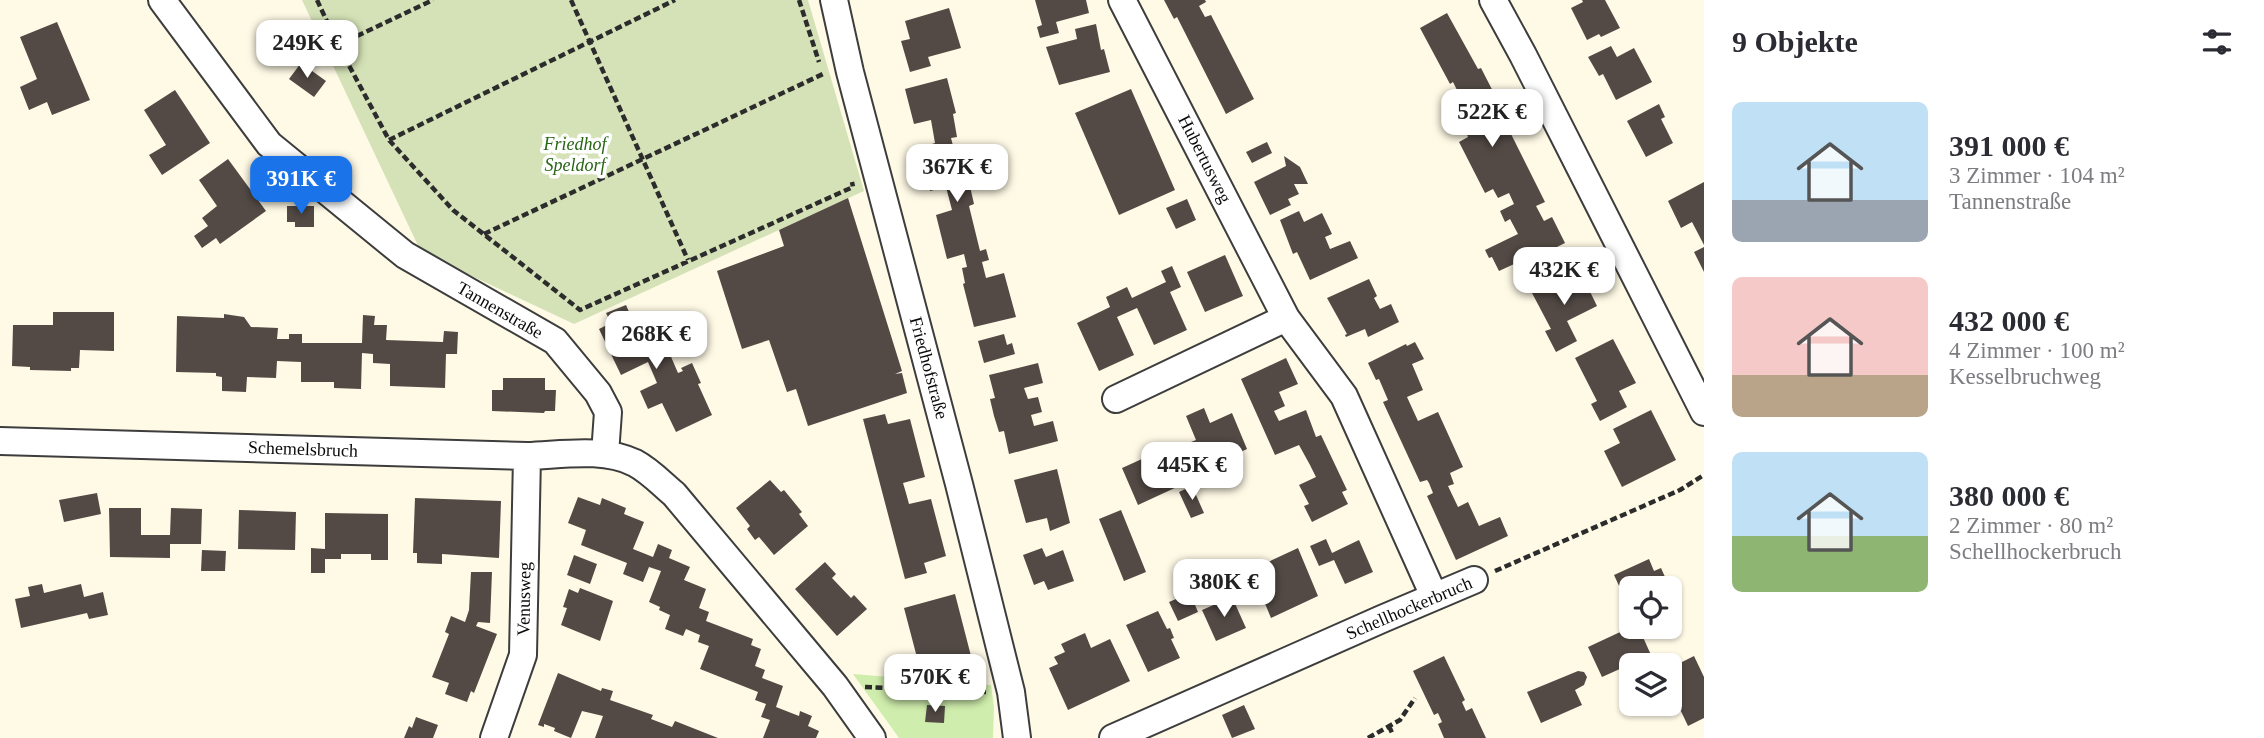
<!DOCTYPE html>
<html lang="de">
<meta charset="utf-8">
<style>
:root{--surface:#fff;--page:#f7f7f7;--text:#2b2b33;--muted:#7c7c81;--accent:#1a73e8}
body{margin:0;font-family:Georgia,serif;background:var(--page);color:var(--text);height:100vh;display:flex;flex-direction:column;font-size:26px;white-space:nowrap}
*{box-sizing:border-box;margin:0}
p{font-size:23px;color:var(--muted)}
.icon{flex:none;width:38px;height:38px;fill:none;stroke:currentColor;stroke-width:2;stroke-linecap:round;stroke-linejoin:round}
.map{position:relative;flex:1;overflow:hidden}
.side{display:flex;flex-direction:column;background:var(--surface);width:560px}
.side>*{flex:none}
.fabs{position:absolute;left:1619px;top:576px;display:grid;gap:14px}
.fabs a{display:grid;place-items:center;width:63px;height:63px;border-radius:10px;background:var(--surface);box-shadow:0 2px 5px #0004;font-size:35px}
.price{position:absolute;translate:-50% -60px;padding:0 16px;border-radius:14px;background:#fff;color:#222;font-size:23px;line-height:46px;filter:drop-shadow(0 2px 4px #0008)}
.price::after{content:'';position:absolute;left:50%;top:42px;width:21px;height:16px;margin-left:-10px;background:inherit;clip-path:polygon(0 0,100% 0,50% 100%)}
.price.on{background:var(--accent);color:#fff}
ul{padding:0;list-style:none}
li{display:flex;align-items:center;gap:21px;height:175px;padding:0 28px}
li span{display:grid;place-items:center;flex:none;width:196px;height:140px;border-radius:10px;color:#555}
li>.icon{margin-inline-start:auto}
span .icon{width:84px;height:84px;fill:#fffc;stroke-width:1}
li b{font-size:30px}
h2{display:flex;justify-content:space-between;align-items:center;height:84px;padding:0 28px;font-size:30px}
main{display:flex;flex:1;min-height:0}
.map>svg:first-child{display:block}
.green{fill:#cfedac}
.cemetery{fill:#d5e2b7}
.building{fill:#534a45}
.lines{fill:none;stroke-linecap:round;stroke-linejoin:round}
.minor-casing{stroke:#3d3d3d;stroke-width:30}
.path{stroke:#2c2c2c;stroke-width:4.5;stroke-dasharray:7 3.5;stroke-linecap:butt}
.minor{stroke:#fff;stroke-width:26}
.labels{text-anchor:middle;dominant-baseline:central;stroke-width:7;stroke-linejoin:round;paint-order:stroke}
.park-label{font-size:18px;font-style:italic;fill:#286615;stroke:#fff}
.street-label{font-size:18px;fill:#0a0a0a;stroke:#fff}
</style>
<main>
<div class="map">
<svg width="1704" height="738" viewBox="0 0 1704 738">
<rect width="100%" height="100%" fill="#fffae6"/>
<path class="green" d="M853,674L991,685L994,707L993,738H899Z"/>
<path class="cemetery" d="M302,0H808L864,191L574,324L421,252Z"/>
<path class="building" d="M1035,0H1086L1089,13L1056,22L1059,33L1040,38L1037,27L1042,25Z
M1164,0H1205L1206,2L1199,6L1205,17L1211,15L1254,99L1226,114L1177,17L1174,19Z
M1582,0H1605L1620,28L1601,37L1599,34L1587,40L1571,8L1583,2Z
M949,8L961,48L928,57L931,66L910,72L901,41L910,39L905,21Z
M1447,13L1478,69L1481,68L1501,107L1498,108L1545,202L1536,206L1544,221L1552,217L1565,243L1539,256L1536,250L1524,256L1525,259L1499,271L1492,257L1489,258L1485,250L1518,234L1510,219L1505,222L1500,211L1514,204L1509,193L1498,198L1493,189L1485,193L1459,142L1468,137L1463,125L1457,129L1447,109L1463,102L1453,82L1450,84L1420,28Z
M57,22L90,100L52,115L47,102L29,110L20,87L37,79L20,37Z
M1096,24L1101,50L1104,49L1110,72L1059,85L1046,47L1077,39L1075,29Z
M1611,46L1617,57L1634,48L1652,82L1616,100L1603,74L1599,76L1588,57Z
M301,63L326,81L314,97L289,79Z
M947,78L956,113L953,114L957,137L951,138L963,184L969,182L974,204L969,206L980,251L986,249L989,260L982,262L986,278L1004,273L1016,317L974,327L963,284L965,283L962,268L967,267L964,254L947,259L936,215L952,210L946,187L930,191L919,148L935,143L931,120L914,124L905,89Z
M1131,89L1175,190L1119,215L1075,113Z
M175,90L210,143L162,175L149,155L166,145L144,110Z
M1659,104L1665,117L1661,119L1673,143L1646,157L1627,121Z
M1267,142L1272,153L1252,163L1246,152Z
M1284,156L1300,167L1308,184H1294L1299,194L1288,199L1291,205L1270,215L1254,182L1286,166Z
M228,159L266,211L220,244L216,238L202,248L194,236L208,226L202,218L217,206L199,180Z
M1704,182V245L1692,222L1681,228L1668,201Z
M848,198L902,371L895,374L902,373L907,393L808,426L796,389L787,392L769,340L742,349L717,271L784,246L779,230Z
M1187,199L1196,220L1176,229L1166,208Z
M287,206H314V227H295V222H287Z
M1299,211L1304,222L1322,213L1332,234L1325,237L1330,249L1350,241L1358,258L1310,280L1297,252L1293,254L1280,220Z
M1704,247V272L1694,252Z
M1225,255L1243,296L1205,312L1187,272Z
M1172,266L1181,287L1170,292L1187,330L1154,345L1137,308L1117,317L1134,355L1099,371L1077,323L1110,307L1106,297L1127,287L1132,298L1166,282L1161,271Z
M1579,269L1597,306L1567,321L1577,341L1556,352L1545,331L1551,329L1532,293Z
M1369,279L1377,296L1374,298L1380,309L1391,304L1399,322L1368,337L1365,329L1346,337L1345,335L1347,334L1327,298Z
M626,305L630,314L625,317L631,331L649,323L664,354L669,352L678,373L683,371L681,368L692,363L701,383L698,384L712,415L676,432L662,403L648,409L640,391L657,383L648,362L621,375L599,329L611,323L606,313Z
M53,312H114V351L80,350L79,368H71V371L30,370V367L12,366L13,325H53Z
M224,314L244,317L251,327L278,328L277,339H289V334H302V343H362L363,315L375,316L374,325H387L386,340L443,342L444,331L458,332L457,354H446L445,388L390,386V364L373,363V354L362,353L361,389L334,388V382H301V362L277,361L276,378L247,377L246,392L222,391V377L216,376V373L176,372L177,316L224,318Z
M1004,334L1007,345L1012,343L1015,354L984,363L978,341Z
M1613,339L1636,383L1619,391L1627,407L1600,421L1591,404L1597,401L1575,358Z
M1415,342L1424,359L1412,364L1423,390L1407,397L1418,421L1438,412L1463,467L1450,473L1454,484L1448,486L1458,507L1468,502L1479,526L1500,517L1508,536L1456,560L1427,496L1433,493L1429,483L1427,480L1420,482L1383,402L1388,400L1379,379L1376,380L1368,363L1406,344L1407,346Z
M1286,358L1298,384L1279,392L1285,406L1274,411L1279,421L1306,410L1316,437L1321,435L1347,490L1342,492L1348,504L1312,522L1304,506L1309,504L1299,485L1316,477L1310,465L1299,445L1275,455L1241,379Z
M1038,363L1043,383L1024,388L1028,399L1038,397L1042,412L1031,415L1034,426L1053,421L1058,441L1009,454L1004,431L999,432L994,416L990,399L995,398L989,375Z
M503,378H545V390H556L555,411H545L544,413L492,411V390H503Z
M1204,408L1210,423L1232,413L1247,449L1230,457L1232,467L1207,478L1203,469L1198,472L1186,444L1196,440L1186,416Z
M1651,410L1676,460L1622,487L1604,451L1620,443L1613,429Z
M885,414L888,424L910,419L925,477L903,483L906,493L909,504L931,499L946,556L924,563L927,573L905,579L863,419Z
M1162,450L1179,486L1138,505L1122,468Z
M1057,469L1070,523L1050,531L1047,518L1026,523L1014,480Z
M770,480L781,492L784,490L802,512L799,514L808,526L774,555L759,537L755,540L747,529L750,526L736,508Z
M1192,486L1204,513L1191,518L1179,492Z
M97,493L101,514L64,522L59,500Z
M578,497L600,505L602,498L626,508L624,514L644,522L633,549L653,557L658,544L672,550L669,558L690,567L684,580L706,589L699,608L709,612L706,621L753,639L751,645L761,649L755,666L765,670L762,678L783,686L776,707L799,716L800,711L812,716L808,726L819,731L816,738H763L770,720L761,717L766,704L755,700L758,692L700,669L709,646L698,642L700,635L686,629L683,636L665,629L670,615L659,610L660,607L649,602L661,571L649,567L643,582L623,574L627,563L581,545L586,530L568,523Z
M415,498L501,501L499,558L442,554V564L417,563V553H413Z
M109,508H141V535H170L171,508L202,509L201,544H170V558L110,557Z
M239,510L296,512L295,550L238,549Z
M1121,510L1146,572L1124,581L1099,519Z
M325,513L388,514V560H371V554H341V559H325V573H311V548L325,549Z
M1326,539L1332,553L1359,540L1373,572L1345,584L1334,560L1319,566L1310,546Z
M1042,548L1046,557L1063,550L1074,581L1048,590L1044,581L1034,585L1023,555Z
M1298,548L1318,596L1271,618L1251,570Z
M202,550L226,551L225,571H201Z
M574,555L597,564L590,584L567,575Z
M1649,559L1654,571L1661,568L1670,588H1631V612L1614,575Z
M825,562L836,574L832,578L851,598L854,595L867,609L837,636L795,589Z
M471,572H492L490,623L478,622L476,626L497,634L474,693L471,691L467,702L445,694L449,683L432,677L449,634L445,632L451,616L465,622L469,610Z
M42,584L44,593L81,584L84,597L103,592L108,615L89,619L87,613L21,628L15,599L30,596L28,587Z
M580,588L613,601L600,641L561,625L567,608L563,607L569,589L578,593Z
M1190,593L1198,612L1178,621L1169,602Z
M955,594L971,656L920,669L904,608Z
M1232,597L1246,628L1216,641L1202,610Z
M1158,611L1167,629L1170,628L1174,638L1171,639L1180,658L1148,672L1126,625Z
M1633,626H1638L1651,655L1602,677L1588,647Z
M1085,633L1091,648L1110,639L1130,681L1068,710L1049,668L1058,664L1054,657L1065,652L1061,644Z
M1444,656L1465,700L1462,702L1466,711L1472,708L1486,738H1444L1438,724L1442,722L1438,713L1434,715L1413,671Z
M1694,656L1704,677V718L1688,726L1670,688V668Z
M1578,671L1584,672L1587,677L1584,685L1575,690L1582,705L1541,723L1527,692Z
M558,673L601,691L602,688L613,691L610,700L653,715L651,719L672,727L675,721L718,738H595L603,716L582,711L571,738L554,731L555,728L544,724V727L538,725Z
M927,705L945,706L944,723L925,722Z
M1244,705L1255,729L1232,738L1222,715Z
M416,717L438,725L433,738H404L409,726L412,728Z"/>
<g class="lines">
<defs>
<path id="minor" d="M162,0L269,144L405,255L555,341L598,393L608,412L605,454
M834,0L850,72L959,484L1011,692L1017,738
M1122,0L1286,318L1344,396L1434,596
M1493,0L1523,55L1704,412
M1116,399L1286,318
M0,441L527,456C561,455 603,447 635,463C650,471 662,484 674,494L835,686L872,738
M494,738L523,655L527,456
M1113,738L1382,619L1474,580"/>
</defs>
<use href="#minor" class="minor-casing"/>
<path class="path" d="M317,0L338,45L389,140L453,210L580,310L853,187L852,182
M571,0L688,260
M799,0L819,62
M338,45L433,0
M389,140L675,0
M484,234L823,74
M1495,571L1680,490L1704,475
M865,687L986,692
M1389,726L1392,733
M1368,738L1400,720L1415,698"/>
<use href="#minor" class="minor"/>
</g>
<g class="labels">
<g class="park-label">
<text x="575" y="144">Friedhof<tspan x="575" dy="21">Speldorf</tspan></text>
</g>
<g class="street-label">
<text transform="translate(1205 159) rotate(63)">Hubertusweg</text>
<text transform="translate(500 310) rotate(30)">Tannenstraße</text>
<text transform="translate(929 368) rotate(75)">Friedhofstraße</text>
<text transform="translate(303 449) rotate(2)">Schemelsbruch</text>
<text transform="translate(524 599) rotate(-89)">Venusweg</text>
<text transform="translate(1409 608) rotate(-23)">Schellhockerbruch</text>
</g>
</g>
</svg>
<div class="fabs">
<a><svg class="icon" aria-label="locate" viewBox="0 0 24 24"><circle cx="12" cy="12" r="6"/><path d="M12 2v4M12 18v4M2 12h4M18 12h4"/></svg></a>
<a><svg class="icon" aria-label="layers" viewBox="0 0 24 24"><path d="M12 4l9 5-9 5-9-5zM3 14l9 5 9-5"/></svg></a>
</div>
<b class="price" style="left:307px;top:80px">249K €</b>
<b class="price" style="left:1492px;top:149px">522K €</b>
<b class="price" style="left:957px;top:204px">367K €</b>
<b class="price on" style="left:301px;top:216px">391K €</b>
<b class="price" style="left:1564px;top:307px">432K €</b>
<b class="price" style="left:656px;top:371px">268K €</b>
<b class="price" style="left:1192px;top:502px">445K €</b>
<b class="price" style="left:1224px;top:619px">380K €</b>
<b class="price" style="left:935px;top:714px">570K €</b>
</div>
<section class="side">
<h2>9 Objekte<svg class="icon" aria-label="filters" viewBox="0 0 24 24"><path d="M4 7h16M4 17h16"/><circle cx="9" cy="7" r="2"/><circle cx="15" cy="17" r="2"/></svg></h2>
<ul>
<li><span style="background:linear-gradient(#bfe0f5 70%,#9aa5b1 0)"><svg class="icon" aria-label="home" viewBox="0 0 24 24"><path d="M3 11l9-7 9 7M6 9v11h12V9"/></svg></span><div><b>391 000 €</b><p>3 Zimmer · 104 m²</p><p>Tannenstraße</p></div></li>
<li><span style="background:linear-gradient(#f6c9c9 70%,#b9a48a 0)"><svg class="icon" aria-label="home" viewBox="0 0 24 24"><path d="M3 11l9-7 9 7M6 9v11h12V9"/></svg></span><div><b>432 000 €</b><p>4 Zimmer · 100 m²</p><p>Kesselbruchweg</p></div></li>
<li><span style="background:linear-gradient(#bfe0f5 60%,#8fb573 0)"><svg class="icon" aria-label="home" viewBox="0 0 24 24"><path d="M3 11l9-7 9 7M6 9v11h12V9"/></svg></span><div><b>380 000 €</b><p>2 Zimmer · 80 m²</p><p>Schellhockerbruch</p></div></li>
</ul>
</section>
</main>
